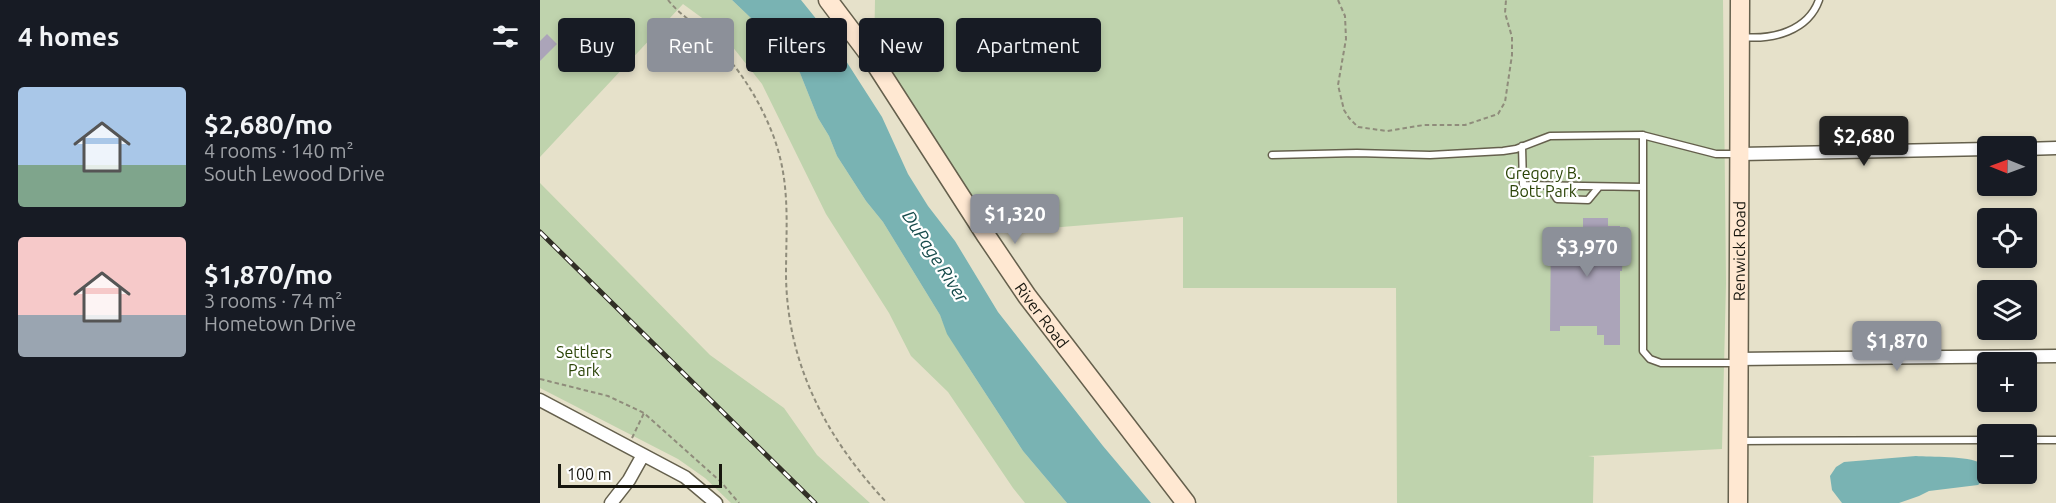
<!DOCTYPE html>
<meta charset="utf-8">
<style>
:root{--surface:#171b24;--page:#242831;--text:#f1f3f6;--muted:#9ea1a6;--accent:#8c9099}
body{margin:0;font-family:Ubuntu,sans-serif;background:var(--page);color:var(--text);height:100vh;display:flex;flex-direction:column;font-size:22px;white-space:nowrap}
*{box-sizing:border-box;margin:0}
p{font-size:20px;color:var(--muted)}
.icon{flex:none;width:33px;height:33px;fill:none;stroke:currentColor;stroke-width:2;stroke-linecap:round;stroke-linejoin:round}
.map{position:relative;flex:1;overflow:hidden}
.drawer{display:flex;flex-direction:column;background:var(--surface);width:540px}
.drawer>*{flex:none}
.hud{position:absolute;left:18px;top:18px;width:570px;height:54px;display:flex;gap:12px}
.needle{width:39px;rotate:271deg}
.buttons{position:absolute;left:1437px;top:136px;display:grid;gap:12px}
.buttons a{display:grid;place-items:center;width:60px;height:60px;border-radius:6px;background:var(--surface);box-shadow:0 3px 9px #0003;font-size:30px}
.scale{position:absolute;left:18px;bottom:15px;width:164px;box-sizing:border-box;padding-left:6px;border:3px solid #17160e;border-top:0;font-size:16px;line-height:21px;white-space:nowrap;color:#17160e;-webkit-text-stroke:4px #fff;paint-order:stroke}
.price{position:absolute;translate:-50% -51px;padding:0 14px;border-radius:6px;background:var(--accent);color:#fff;font-size:20px;line-height:39px;filter:drop-shadow(0 2px 3px #0008)}
.price::after{content:'';position:absolute;left:50%;top:36px;width:18px;height:14px;margin-left:-9px;background:inherit;clip-path:polygon(0 0,100% 0,50% 100%)}
.price.current{background:#222;color:#fff}
ul{padding:0;list-style:none}
li{display:flex;align-items:center;gap:18px;height:150px;padding:0 18px}
li span{display:grid;place-items:center;flex:none;width:168px;height:120px;border-radius:6px;color:#555}
li>.icon{margin-inline-start:auto}
span .icon{width:72px;height:72px;fill:#fffc;stroke-width:1}
li b{font-size:26px}
h2{display:flex;justify-content:space-between;align-items:center;height:72px;padding:0 18px;font-size:26px}
.pill{padding:0 21px;border-radius:6px;background:var(--surface);box-shadow:0 3px 9px #0003;font-size:21px;line-height:54px}
.pill.current{background:var(--accent);color:#fff}
main{display:flex;flex:1;min-height:0}
.map>svg:first-child{display:block}
.green{fill:#bfd3ad}
.water{fill:#79b3b3}
.building{fill:#aba4b9}
.lines{fill:none;stroke-linecap:round;stroke-linejoin:round}
.lane-casing{stroke:#65604d;stroke-width:9}
.street-casing{stroke:#65604d;stroke-width:15}
.secondary-casing{stroke:#65604d;stroke-width:21}
.path{stroke:#8f8c7b;stroke-width:2;stroke-dasharray:4.5 3;stroke-linecap:butt}
.lane{stroke:#fff;stroke-width:6}
.street{stroke:#fff;stroke-width:12}
.secondary{stroke:#ffe8d2;stroke-width:18}
.rail-casing{stroke:#312f26;stroke-width:5}
.rail{stroke:#fff;stroke-width:3;stroke-dasharray:9;stroke-linecap:butt}
.labels{text-anchor:middle;dominant-baseline:central;stroke-width:4.5;stroke-linejoin:round;paint-order:stroke}
.park-label{font-size:16px;fill:#2b4407;stroke:#fff}
.street-label{font-size:16px;fill:#17160e;stroke:#fff}
.water-label{font-size:18px;font-style:italic;fill:#164b4b;stroke:#fff}
</style>
<main>
<section class="drawer">
<h2>4 homes<svg class="icon" aria-label="filters" viewBox="0 0 24 24"><path d="M4 7h16M4 17h16"/><circle cx="9" cy="7" r="2"/><circle cx="15" cy="17" r="2"/></svg></h2>
<ul>
<li><span style="background:linear-gradient(#a9c7e8 65%,#7fa58c 0)"><svg class="icon" aria-label="home" viewBox="0 0 24 24"><path d="M3 11l9-7 9 7M6 9v11h12V9"/></svg></span><div><b>$2,680/mo</b><p>4 rooms · 140 m²</p><p>South Lewood Drive</p></div></li>
<li><span style="background:linear-gradient(#f6c9c9 65%,#9aa5b1 0)"><svg class="icon" aria-label="home" viewBox="0 0 24 24"><path d="M3 11l9-7 9 7M6 9v11h12V9"/></svg></span><div><b>$1,870/mo</b><p>3 rooms · 74 m²</p><p>Hometown Drive</p></div></li>
</ul>
</section>
<div class="map">
<svg width="1516" height="503" viewBox="0 0 1516 503">
<rect width="100%" height="100%" fill="#e6e1ca"/>
<path class="green" d="M0,0H192L235,41L260,73L278,118L289,136L297,156L326,201L343,222L400,315L408,334L425,362L483,451L527,503H485L473,488L408,392L371,356L349,313L286,214L222,84L180,31L143,4L0,157Z
M335,0H1183L1186,283L1182,449L1048,456L1054,457L1053,503H857L856,288H643V217L449,233L334,57Z
M0,183L170,355L244,408L277,455L330,503H191L165,478L138,459L0,388Z"/>
<path class="water" d="M192,0H261L290,36L342,117L368,174L388,206L415,241L458,312L563,446L611,503H527L483,451L425,362L407,334L400,315L343,222L326,201L297,156L289,136L278,118L260,73L235,41Z
M1376,456C1390,457 1429,456 1440,463C1444,465 1446,470 1448,475L1438,485L1389,491L1379,496L1359,503H1302L1292,490L1290,476L1296,467L1304,462Z"/>
<path class="building" d="M7,34L17,44L0,61V41Z
M1043,218H1068V226H1080V253H1083L1082,271H1080V345H1064V335H1057V326H1020V331H1010L1011,229H1043Z"/>
<g class="lines">
<defs>
<path id="lane" d="M1202,37C1233,40 1268,31 1279,0
M1103,135V351L1110,359L1121,363H1197
M982,146L983,185L1103,187
M732,155L817,153L890,155L963,151L976,149L1010,136L1102,135L1176,154H1196
M1009,186L1017,199L1048,200L1058,188
M1486,440H1516
M1201,441L1448,440"/>
<path id="street" d="M1486,149L1516,148
M1200,154L1448,149
M1197,359L1516,356
M0,400L145,477L176,503
M71,503L89,480L103,455"/>
<g id="secondary">
<path id="s1" d="M288,0L331,57L445,234L487,296L646,503"/>
<path id="s2" d="M1198,503L1200,0"/>
</g>
</defs>
<use href="#lane" class="lane-casing"/>
<use href="#street" class="street-casing"/>
<use href="#secondary" class="secondary-casing"/>
<path class="path" d="M128,0C138,13 153,22 165,34C196,63 218,96 233,135C251,182 246,226 246,275C247,365 287,439 347,503
M798,0L805,16L806,39L798,85L804,110L809,118L818,127L847,131L884,125H925L958,114L965,102L972,55V37L965,13L966,0
M0,379L68,396L104,413L181,482L199,503
M92,438L104,413"/>
<use href="#lane" class="lane"/>
<use href="#street" class="street"/>
<use href="#secondary" class="secondary"/>
<defs>
<path id="rail" d="M0,232L275,503"/>
</defs>
<use href="#rail" class="rail-casing"/>
<use href="#rail" class="rail"/>
</g>
<g class="labels">
<g class="park-label">
<text x="1003" y="173">Gregory B.<tspan x="1003" dy="18">Bott Park</tspan></text>
<text x="44" y="352">Settlers<tspan x="44" dy="18">Park</tspan></text>
</g>
<g class="street-label">
<text stroke="none"><textPath href="#s2" startOffset="252">Renwick Road</textPath></text>
<text stroke="none"><textPath href="#s1" startOffset="381">River Road</textPath></text>
</g>
<g class="water-label">
<text transform="translate(396 256) rotate(57)">DuPage River</text>
</g>
</g>
</svg>
<div class="buttons">
<a><svg class="needle" viewBox="-14 -14 28 28"><path d="M0-13l5 13h-10z" fill="#e53935"/><path d="M0 13l5-13h-10z" fill="#9ea1a6"/></svg></a>
<a><svg class="icon" aria-label="locate" viewBox="0 0 24 24"><circle cx="12" cy="12" r="6"/><path d="M12 2v4M12 18v4M2 12h4M18 12h4"/></svg></a>
<a><svg class="icon" aria-label="layers" viewBox="0 0 24 24"><path d="M12 4l9 5-9 5-9-5zM3 14l9 5 9-5"/></svg></a>
<a>+</a>
<a>−</a>
</div>
<div class="scale">100 m</div>
<b class="price current" style="left:1324px;top:167px">$2,680</b>
<b class="price" style="left:475px;top:245px">$1,320</b>
<b class="price" style="left:1047px;top:278px">$3,970</b>
<b class="price" style="left:1357px;top:372px">$1,870</b>
<div class="hud">
<a class="pill">Buy</a>
<a class="pill current">Rent</a>
<a class="pill">Filters</a>
<a class="pill">New</a>
<a class="pill">Apartment</a>
</div>
</div>
</main>
